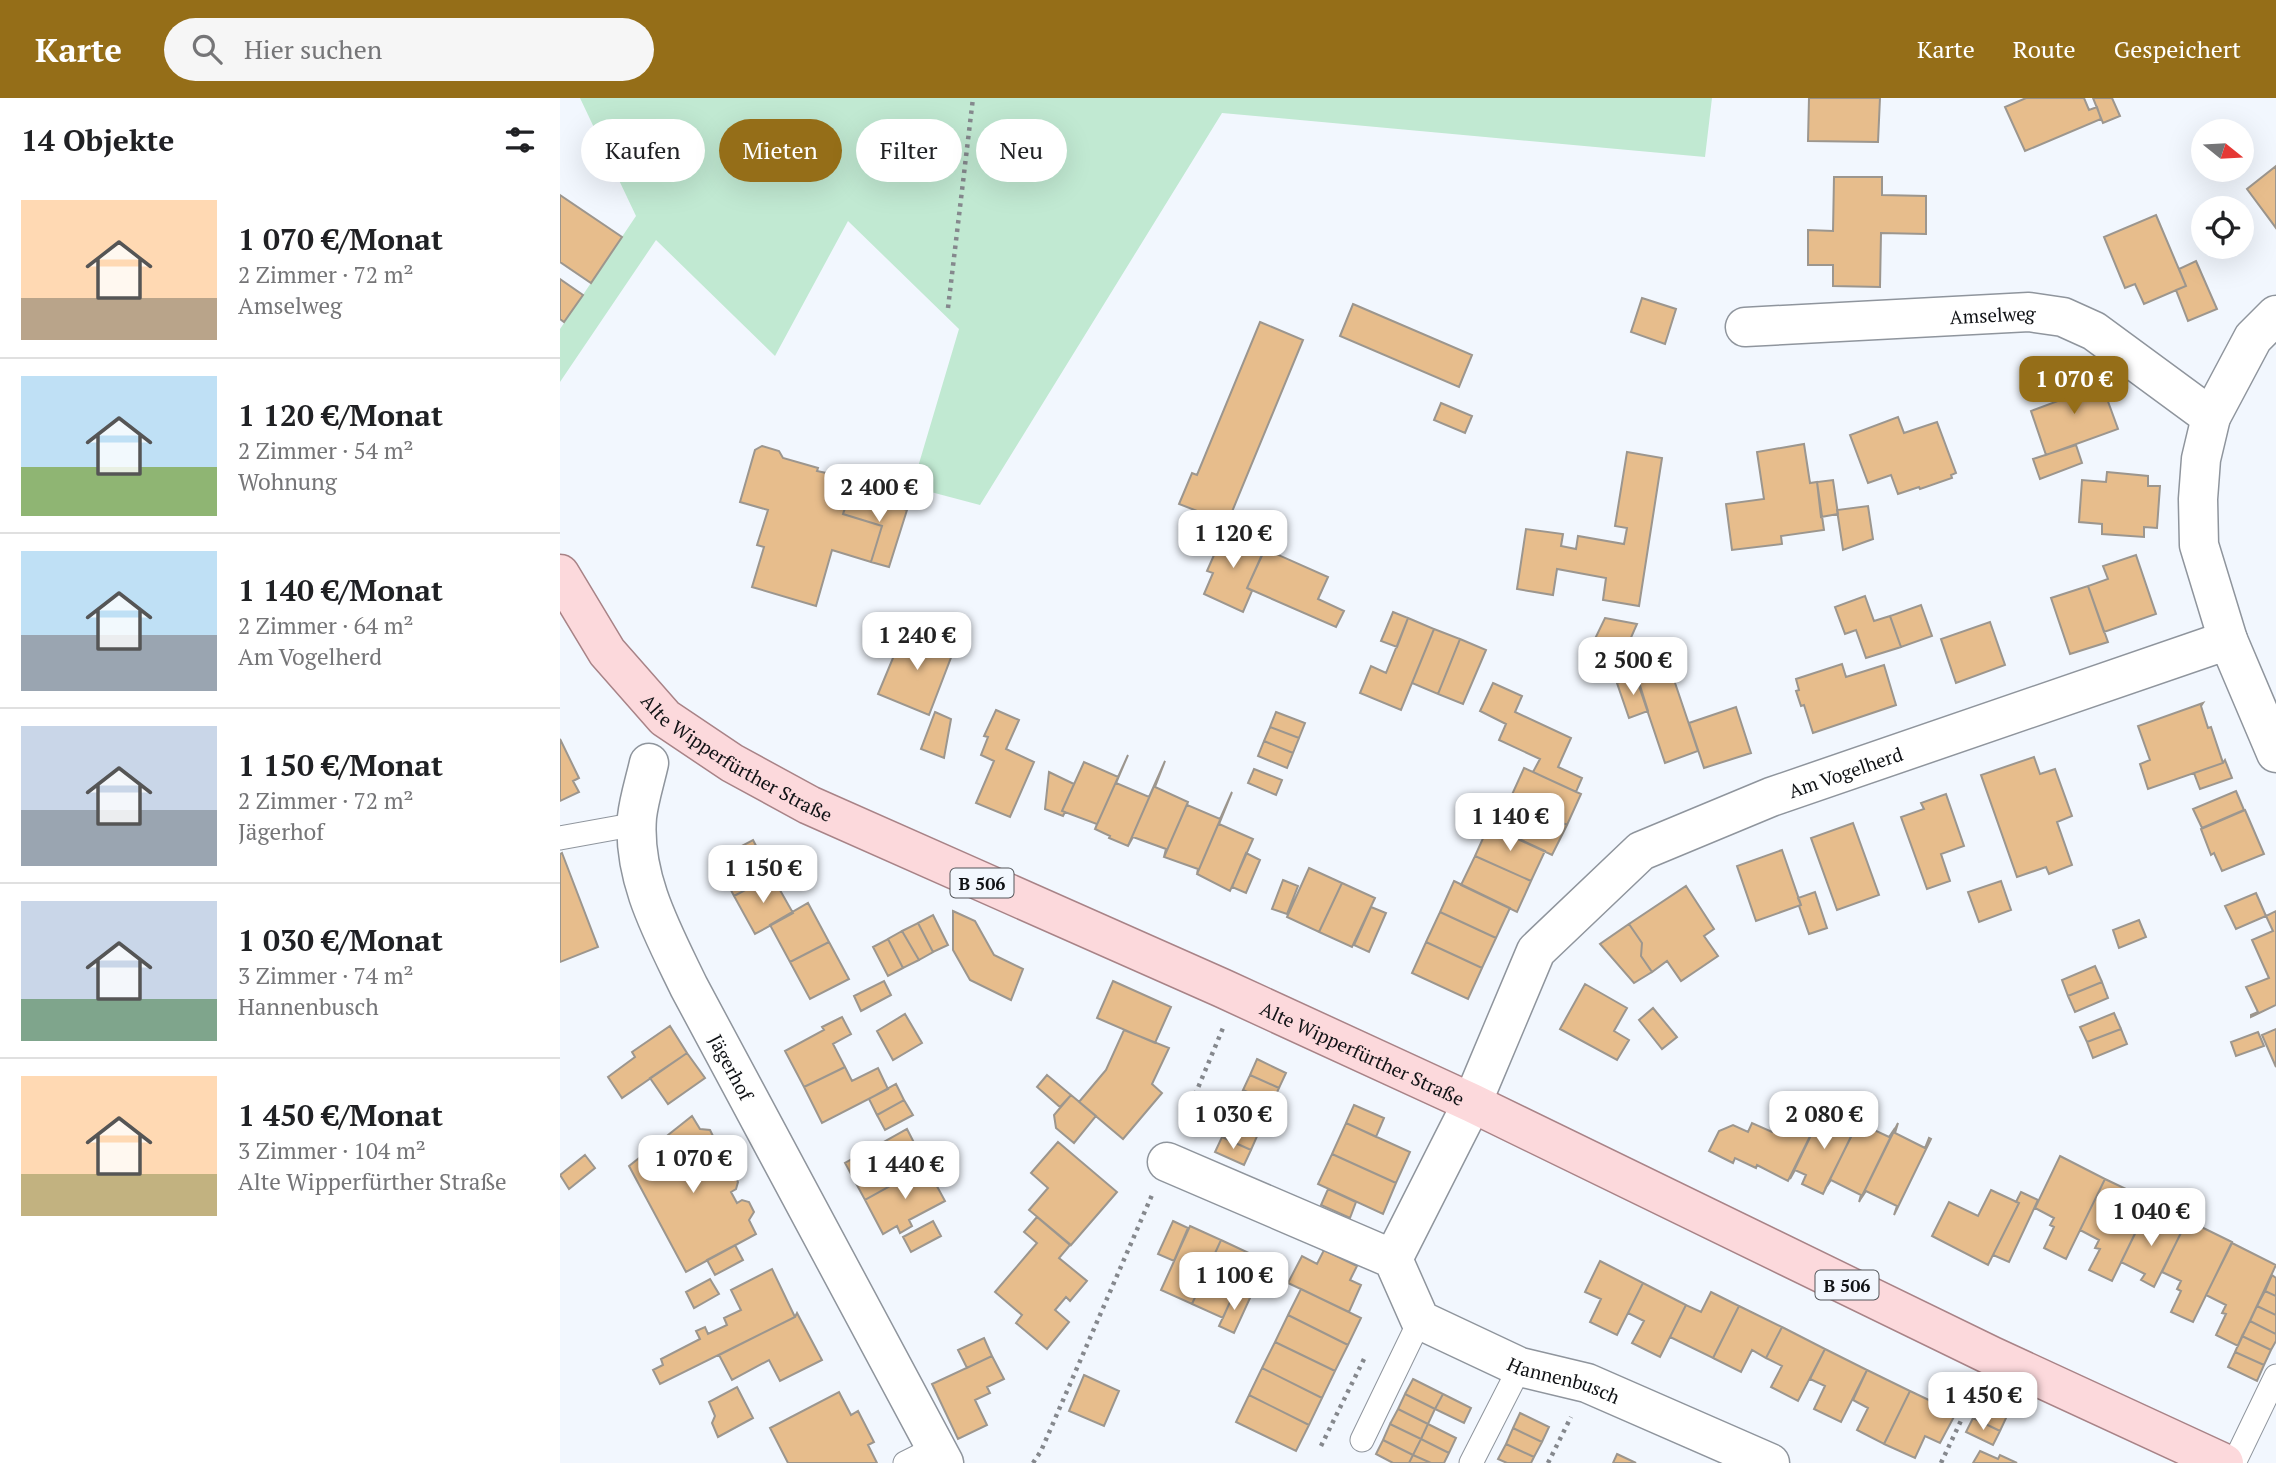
<!DOCTYPE html>
<html lang="de">
<meta charset="utf-8">
<style>
:root{--surface:#fff;--page:#f6f6f6;--text:#202124;--muted:#757577;--line:#e0e0e0;--accent:#956e18}
body{margin:0;font-family:"PT Serif",serif;background:var(--page);color:var(--text);height:100vh;display:flex;flex-direction:column;font-size:26px;white-space:nowrap}
*{box-sizing:border-box;margin:0}
p{font-size:23px;color:var(--muted)}
.icon{flex:none;width:38px;height:38px;fill:none;stroke:currentColor;stroke-width:2;stroke-linecap:round;stroke-linejoin:round}
.map{position:relative;flex:1;overflow:hidden}
.drawer{display:flex;flex-direction:column;background:var(--surface);width:560px}
.drawer>*{flex:none}
.hud{position:absolute;left:21px;top:21px;width:665px;height:63px;display:flex;gap:14px}
.needle{width:46px;rotate:108deg}
.buttons{position:absolute;left:1631px;top:21px;display:grid;gap:14px}
.buttons a{display:grid;place-items:center;width:63px;height:63px;border-radius:50%;background:var(--surface);box-shadow:0 7px 28px #0002;font-size:35px}
.price{position:absolute;translate:-50% -60px;padding:0 16px;border-radius:14px;background:#fff;color:#222;font-size:23px;line-height:46px;filter:drop-shadow(0 2px 4px #0008)}
.price::after{content:'';position:absolute;left:50%;top:42px;width:21px;height:16px;margin-left:-10px;background:inherit;clip-path:polygon(0 0,100% 0,50% 100%)}
.price.on{background:var(--accent);color:#fff}
ul{padding:0;list-style:none}
li{display:flex;align-items:center;gap:21px;height:175px;padding:0 21px}
li+li{border-top:2px solid var(--line)}
li span{display:grid;place-items:center;flex:none;width:196px;height:140px;border-radius:0px;color:#555}
li>.icon{margin-inline-start:auto}
span .icon{width:84px;height:84px;fill:#fffc;stroke-width:1}
li b{font-size:30px}
h2{display:flex;justify-content:space-between;align-items:center;height:84px;padding:0 21px;font-size:30px}
.pill{padding:0 24px;border-radius:32px;background:var(--surface);box-shadow:0 7px 28px #0002;font-size:24px;line-height:63px}
.pill.on{background:var(--accent);color:#fff}
header{display:flex;align-items:center;gap:42px;box-sizing:border-box;height:98px;padding:0 35px;background:var(--accent);color:#fff}
header strong{font-size:33px}
nav{display:flex;gap:38px;margin-inline-start:auto;font-size:24px}
.search{width:490px;height:63px;background:var(--page);display:flex;align-items:center;gap:18px;box-sizing:border-box;padding:0 24px;border-radius:38px;color:var(--muted);font-size:26px}
main{display:flex;flex:1;min-height:0}
.map>svg:first-child{display:block}
.green{fill:#c1e9d2}
.building{fill:#e7bd8c;stroke:#9c968e;stroke-width:2}
.lines{fill:none;stroke-linecap:round;stroke-linejoin:round}
.service-casing{stroke:#8f959d;stroke-width:25}
.minor-casing{stroke:#8f959d;stroke-width:41}
.primary-casing{stroke:#a88387;stroke-width:41}
.path{stroke:#85888d;stroke-width:4.5;stroke-dasharray:3.5 5;stroke-linecap:butt}
.service{stroke:#fff;stroke-width:23}
.minor{stroke:#fff;stroke-width:38}
.primary{stroke:#fcd9dc;stroke-width:38}
.labels{text-anchor:middle;dominant-baseline:central;stroke-width:5;stroke-linejoin:round;paint-order:stroke}
.shield{fill:#f2f7fe;stroke:#54575b;stroke-width:2}
.shield-label{font-size:18px;font-weight:bold;fill:#101215}
.street-label{font-size:19px;fill:#101215;stroke:#f2f7fe}
</style>
<header>
<strong>Karte</strong>
<div class="search"><svg class="icon" aria-label="search" viewBox="0 0 24 24"><circle cx="10" cy="10" r="6"/><path d="M15 15l6 6"/></svg>Hier suchen</div>
<nav><a>Karte</a><a>Route</a><a>Gespeichert</a></nav>
</header>
<main>
<section class="drawer">
<h2>14 Objekte<svg class="icon" aria-label="filters" viewBox="0 0 24 24"><path d="M4 7h16M4 17h16"/><circle cx="9" cy="7" r="2"/><circle cx="15" cy="17" r="2"/></svg></h2>
<ul>
<li><span style="background:linear-gradient(#ffd9b3 70%,#b9a48a 0)"><svg class="icon" aria-label="home" viewBox="0 0 24 24"><path d="M3 11l9-7 9 7M6 9v11h12V9"/></svg></span><div><b>1 070 €/Monat</b><p>2 Zimmer · 72 m²</p><p>Amselweg</p></div></li>
<li><span style="background:linear-gradient(#bfe0f5 65%,#8fb573 0)"><svg class="icon" aria-label="home" viewBox="0 0 24 24"><path d="M3 11l9-7 9 7M6 9v11h12V9"/></svg></span><div><b>1 120 €/Monat</b><p>2 Zimmer · 54 m²</p><p>Wohnung</p></div></li>
<li><span style="background:linear-gradient(#bfe0f5 60%,#9aa5b1 0)"><svg class="icon" aria-label="home" viewBox="0 0 24 24"><path d="M3 11l9-7 9 7M6 9v11h12V9"/></svg></span><div><b>1 140 €/Monat</b><p>2 Zimmer · 64 m²</p><p>Am Vogelherd</p></div></li>
<li><span style="background:linear-gradient(#c9d6e8 60%,#9aa5b1 0)"><svg class="icon" aria-label="home" viewBox="0 0 24 24"><path d="M3 11l9-7 9 7M6 9v11h12V9"/></svg></span><div><b>1 150 €/Monat</b><p>2 Zimmer · 72 m²</p><p>Jägerhof</p></div></li>
<li><span style="background:linear-gradient(#c9d6e8 70%,#7fa58c 0)"><svg class="icon" aria-label="home" viewBox="0 0 24 24"><path d="M3 11l9-7 9 7M6 9v11h12V9"/></svg></span><div><b>1 030 €/Monat</b><p>3 Zimmer · 74 m²</p><p>Hannenbusch</p></div></li>
<li><span style="background:linear-gradient(#ffd9b3 70%,#c2b280 0)"><svg class="icon" aria-label="home" viewBox="0 0 24 24"><path d="M3 11l9-7 9 7M6 9v11h12V9"/></svg></span><div><b>1 450 €/Monat</b><p>3 Zimmer · 104 m²</p><p>Alte Wipperfürther Straße</p></div></li>
</ul>
</section>
<div class="map">
<svg width="1716" height="1365" viewBox="0 0 1716 1365">
<rect width="100%" height="100%" fill="#f2f7fe"/>
<path class="green" d="M20,0H1152L1145,59L662,15L420,407L352,389L399,231L288,123L215,258L96,142L0,284V231L76,118Z"/>
<path class="building" d="M1249,0H1320L1318,44L1248,43Z
M1466,0H1524L1529,12L1537,9L1541,21L1465,53L1445,9Z
M1533,0H1552L1560,18L1543,25Z
M1716,68V130L1687,91Z
M1274,79H1322V97L1366,98V136L1321,135L1320,189L1273,188V167H1248V132L1273,133Z
M0,97L62,139L31,185L0,164Z
M1596,117L1626,188L1584,206L1575,186L1565,190L1544,139Z
M1636,163L1657,211L1628,223L1616,192L1626,188L1619,171Z
M0,181L23,197L4,224L0,221Z
M1082,200L1116,211L1105,246L1071,234Z
M793,206L912,257L899,289L780,238Z
M700,224L743,242L657,450L635,441L645,416L619,406L632,375L637,377Z
M1523,277L1529,292L1542,287L1558,331L1486,357L1471,313L1498,303L1493,288Z
M881,305L912,318L905,335L874,322Z
M1338,319L1344,335L1377,324L1396,375L1391,377L1392,380L1360,391L1359,389L1338,396L1331,377L1308,385L1290,337Z
M1244,346L1250,385L1257,384L1264,432L1221,438L1222,446L1172,452L1166,406L1204,401L1197,354Z
M1516,347L1522,365L1480,381L1473,361Z
M202,348L219,353L223,360L258,370L257,373L271,376L273,369L296,376L283,416L322,428L311,464L272,452L256,508L192,489L204,449L197,447L208,412L180,404L195,352Z
M1067,354L1102,360L1079,508L1043,502L1046,480L997,471L993,497L957,491L966,431L1003,436L1001,448L1016,451L1018,438L1064,446L1067,430L1055,428Z
M1547,374L1588,378V388H1600L1597,430L1584,429V439L1542,436V426L1519,424L1522,382L1546,384Z
M1273,382L1278,416L1261,419L1257,384Z
M291,394L347,412L329,469L311,464L322,428L283,416Z
M1308,408L1313,441L1283,452L1277,412Z
M665,432L705,450L687,490L692,493L683,514L644,496L653,475L647,473Z
M705,451L768,479L758,501L784,513L776,529L687,490Z
M1576,457L1596,516L1544,534L1528,488L1548,481L1543,468Z
M1528,488L1548,544L1510,556L1491,500Z
M1305,498L1314,523L1330,518L1341,549L1306,560L1296,532L1285,536L1275,509Z
M1361,507L1372,538L1341,549L1330,518Z
M833,514L848,520L837,549L821,543Z
M848,520L874,531L841,612L800,595L811,568L826,575Z
M1045,520L1077,526L1062,560L1032,547Z
M1430,524L1445,567L1396,585L1381,541Z
M345,531L395,549L369,617L318,596Z
M874,531L900,541L878,596L852,585Z
M900,541L926,552L903,606L878,596Z
M1282,566L1286,579L1324,567L1336,607L1253,635L1244,607L1241,608L1236,593L1239,592L1236,581Z
M1111,573L1138,653L1105,665L1078,585Z
M1077,578L1088,613L1069,620L1057,585Z
M933,585L962,598L955,614L1011,640L998,669L1022,680L1016,694L973,674L980,661L939,642L946,626L920,613Z
M1643,605L1641,608L1648,630L1651,629L1663,665L1588,691L1580,666L1590,662L1578,628Z
M1176,609L1191,655L1144,670L1129,625Z
M436,612L459,622L446,651L474,664L450,719L416,705L434,663L421,657L428,639L424,638Z
M375,614L391,621L384,660L361,651Z
M716,614L745,625L739,640L710,629Z
M710,629L739,640L733,655L704,643Z
M0,641L19,680L13,683L19,694L0,703Z
M704,643L733,655L727,670L698,658Z
M568,657L556,685L589,699L605,663L568,748L549,740L550,738L535,731Z
M568,657L535,731L537,726L502,713L524,664L558,679Z
M1474,659L1480,676L1495,671L1512,718L1497,724L1512,767L1489,776L1486,769L1457,779L1421,677Z
M1665,662L1672,680L1640,691L1634,675L1663,665Z
M605,663L595,689L628,704L604,759L606,751L573,739L568,748Z
M964,670L1021,696L1007,727L950,701Z
M694,671L722,682L716,697L688,685Z
M489,674L514,686L502,713L505,714L503,718L485,711Z
M1676,693L1684,712L1642,730L1633,711Z
M672,694L637,776L638,771L604,759L628,704L627,707L660,721Z
M672,694L659,726L693,741L670,793L637,776Z
M1386,696L1404,748L1381,756L1390,783L1367,791L1341,719L1364,711L1361,705Z
M950,701L1007,727L992,757L936,731Z
M1685,712L1704,756L1662,773L1654,755L1651,757L1641,731Z
M1293,725L1319,797L1277,812L1251,740Z
M929,727L985,753L971,783L915,758Z
M193,742L212,778L174,798L155,762Z
M1222,752L1241,807L1196,823L1177,768Z
M2,755L38,849L0,864V756Z
M686,755L700,762L686,795L672,789Z
M915,758L971,783L957,814L901,787Z
M749,770L782,785L759,834L727,819Z
M212,778L233,815L195,836L174,798Z
M723,782L738,788L727,816L712,811Z
M894,783L950,810L936,840L880,814Z
M1441,783L1451,812L1419,824L1408,794Z
M782,785L815,800L792,849L759,834Z
M1126,788L1154,831L1144,838L1158,858L1121,883L1107,863L1092,874L1081,858L1082,845L1069,826Z
M1255,794L1267,830L1249,836L1239,808L1241,807L1238,800Z
M1696,795L1706,818L1676,831L1665,808Z
M248,805L269,844L230,864L210,827Z
M811,809L826,815L809,854L794,847Z
M393,813L415,823L434,857L463,871L451,902L410,882L393,852Z
M1716,813V907L1691,919V917L1698,914L1686,889L1709,880L1692,842L1713,833L1706,818Z
M880,814L936,840L922,870L866,844Z
M373,817L388,847L373,854L358,825Z
M1579,822L1586,839L1559,850L1553,832Z
M358,825L373,854L359,862L342,833Z
M1069,826L1082,845L1081,858L1092,874L1074,885L1040,846Z
M342,833L359,862L343,870L328,841Z
M328,841L343,870L328,878L313,849Z
M269,844L289,881L250,901L230,864Z
M866,844L922,870L908,901L852,875Z
M1535,868L1542,884L1508,898L1502,882Z
M324,883L331,897L301,913L294,898Z
M553,883L611,909L595,945L537,920Z
M1542,884L1548,900L1515,914L1508,898Z
M1025,886L1067,910L1054,933L1069,942L1057,962L1000,931Z
M1093,910L1117,939L1102,951L1079,922Z
M1554,915L1561,931L1527,944L1520,929Z
M345,916L362,945L333,962L317,933Z
M282,919L291,936L273,946L285,969L244,989L225,953L264,932L262,929Z
M110,928L127,955L62,1000L48,979L75,959L72,954Z
M1561,931L1567,946L1533,960L1527,944Z
M1716,931V969L1702,937Z
M564,932L609,950L592,986L602,995L563,1041L519,1004L546,972Z
M1698,934L1704,948L1676,958L1671,944Z
M127,955L145,980L108,1006L90,980Z
M697,961L726,975L719,990L690,977Z
M285,969L292,983L318,970L328,991L262,1025L244,989Z
M487,977L511,997L500,1009L477,989Z
M690,977L719,990L712,1005L683,992Z
M336,986L344,1002L317,1017L309,1001Z
M683,992L712,1005L705,1021L676,1008Z
M511,997L536,1018L514,1045L496,1030L494,1017Z
M344,1002L353,1017L325,1032L317,1017Z
M1267,1004L1264,1014L1294,1028L1300,1020L1263,1096L1242,1086L1246,1077L1235,1072L1230,1081Z
M1226,1006L1258,1022L1228,1083L1197,1067L1196,1070L1175,1060L1173,1065L1149,1053L1159,1033L1173,1027L1188,1034L1192,1025L1212,1034Z
M794,1007L824,1020L816,1039L786,1025Z
M676,1008L705,1021L698,1036L669,1023Z
M1303,1015L1299,1025L1329,1039L1335,1030L1299,1104L1301,1097L1271,1082L1265,1091Z
M132,1018L140,1031L150,1032L155,1042L153,1048L148,1051L154,1062L159,1059L166,1061L178,1084L176,1091L171,1094L177,1105L182,1102L189,1104L194,1114L189,1122L196,1136L126,1174L69,1068Z
M669,1023L698,1036L691,1052L662,1039Z
M786,1025L850,1054L836,1085L772,1056Z
M1338,1025L1335,1035L1365,1050L1369,1040L1371,1041L1334,1117L1337,1108L1306,1093L1300,1102Z
M347,1031L366,1068L305,1102L285,1065L299,1057L296,1052L308,1045L311,1051Z
M662,1039L691,1052L684,1067L655,1054Z
M498,1044L557,1094L511,1147L469,1112L488,1090L471,1075Z
M772,1056L836,1085L823,1116L758,1086Z
M25,1057L35,1070L9,1091L0,1077Z
M1500,1058L1545,1081L1506,1161L1484,1150L1494,1129L1490,1127L1494,1120L1475,1110Z
M366,1068L385,1103L349,1122L352,1128L340,1135L337,1128L323,1136L305,1102Z
M1545,1081L1591,1103L1552,1183L1529,1172L1540,1151L1535,1150L1539,1142L1520,1132Z
M768,1091L796,1104L790,1120L761,1107Z
M1431,1092L1459,1105L1428,1167L1372,1138L1389,1104L1418,1118Z
M1461,1094L1478,1102L1449,1164L1433,1157L1459,1105L1456,1104Z
M1585,1115L1622,1133L1594,1189L1581,1182L1585,1176L1561,1164Z
M477,1119L510,1147L499,1160L527,1183L510,1203L506,1199L495,1212L509,1224L487,1251L456,1225L462,1217L435,1194L477,1145L464,1134Z
M1627,1122L1672,1144L1633,1224L1611,1214L1621,1193L1617,1191L1621,1183L1602,1174Z
M373,1123L381,1138L351,1154L343,1139Z
M613,1123L628,1130L614,1163L598,1156Z
M630,1128L661,1142L632,1206L601,1192Z
M661,1142L691,1156L663,1220L632,1206Z
M1672,1145L1716,1167L1678,1248L1656,1237L1666,1216L1662,1215L1666,1207L1646,1197Z
M175,1147L183,1162L155,1177L147,1162Z
M764,1152L797,1168L790,1182L801,1187L789,1214L728,1185L742,1158L757,1166Z
M1040,1163L1083,1185L1057,1237L1030,1224L1041,1201L1025,1194Z
M212,1171L235,1219L100,1286L93,1272L103,1267L101,1261L140,1241L136,1233L145,1229L148,1236L167,1227L164,1220L181,1212L171,1192Z
M1712,1177L1716,1180V1198L1705,1193Z
M150,1181L159,1196L134,1210L126,1194Z
M1083,1185L1126,1207L1100,1259L1072,1245L1084,1223L1068,1215Z
M741,1191L801,1220L788,1247L728,1217Z
M675,1193L690,1200L674,1235L659,1228Z
M1705,1193L1716,1198V1217L1697,1208Z
M1151,1194L1179,1208L1153,1260L1110,1239L1126,1207L1141,1214Z
M1179,1208L1222,1229L1206,1260L1192,1252L1181,1274L1153,1260Z
M1697,1208L1716,1217V1236L1690,1223Z
M237,1215L262,1262L220,1283L209,1262L172,1282L159,1257L235,1219Z
M728,1217L788,1247L775,1273L715,1244Z
M1690,1223L1716,1236V1243L1711,1252L1682,1238Z
M1222,1229L1265,1251L1238,1303L1211,1289L1222,1268L1206,1260Z
M1682,1238L1711,1252L1704,1267L1675,1254Z
M424,1240L432,1258L407,1270L398,1252Z
M715,1244L775,1273L762,1300L702,1270Z
M1265,1251L1307,1272L1281,1324L1254,1311L1265,1288L1250,1281Z
M1675,1254L1704,1267L1697,1283L1668,1269Z
M432,1258L444,1281L427,1289L430,1295L415,1302L427,1327L398,1341L372,1286Z
M702,1270L762,1300L749,1327L689,1297Z
M1307,1272L1350,1293L1324,1346L1297,1332L1308,1310L1293,1302Z
M524,1277L559,1293L544,1328L509,1313Z
M853,1281L883,1296L875,1311L845,1296Z
M177,1289L193,1320L158,1339L152,1325L155,1318L149,1304Z
M1350,1293L1396,1315L1380,1345L1365,1338L1355,1360L1324,1346Z
M279,1294L291,1317L298,1313L314,1344L308,1347L317,1365H228L210,1330Z
M845,1296L875,1311L868,1326L838,1311Z
M883,1296L911,1310L904,1325L875,1311Z
M689,1297L749,1327L736,1353L676,1324Z
M1420,1305L1447,1318L1440,1333L1413,1320Z
M838,1311L868,1326L861,1341L830,1326Z
M960,1315L989,1329L982,1344L953,1330Z
M1413,1320L1440,1333L1433,1347L1406,1334Z
M830,1326L861,1341L853,1357L823,1342Z
M868,1326L896,1340L889,1355L861,1341Z
M953,1330L982,1344L974,1359L946,1346Z
M861,1341L889,1355L884,1365H871L853,1357Z
M823,1342L853,1357L849,1365H833L816,1356Z
M946,1346L974,1359L971,1365H947L938,1361Z
M1420,1353L1438,1361L1440,1357L1457,1365H1413Z
M1057,1356L1076,1365H1053Z
M853,1357L871,1365H849Z"/>
<g class="lines">
<defs>
<path id="service" d="M0,740L77,726
M802,1342L860,1222
M345,1365L377,1349
M911,1365L960,1269
M1674,1365L1716,1278"/>
<g id="minor">
<path id="s1" d="M1185,229L1469,214L1503,219L1534,233L1651,319"/>
<path d="M1668,542L1639,447L1638,401L1641,361L1651,319L1693,240L1716,217"/>
<path id="s2" d="M89,665C85,683 79,701 77,719C72,780 103,835 129,889L384,1365"/>
<path id="s3" d="M607,1064L833,1161L860,1222L960,1269L1027,1285L1210,1365"/>
<path id="s4" d="M833,1161L912,1005L976,853L1081,753L1211,699L1668,542L1716,655"/>
</g>
<g id="primary">
<path id="s5" d="M0,476L47,554L105,620L172,665L249,707L662,890L912,1005L1432,1258L1664,1365"/>
</g>
</defs>
<use href="#service" class="service-casing"/>
<use href="#minor" class="minor-casing"/>
<use href="#primary" class="primary-casing"/>
<path class="path" d="M388,210L413,0
M622,1028L663,930
M761,1348L804,1261
M473,1365L481,1353L592,1097
M988,1365L1011,1319
M1381,1365L1415,1293"/>
<use href="#service" class="service"/>
<use href="#minor" class="minor"/>
<use href="#primary" class="primary"/>
</g>
<g class="labels">
<g class="shield">
<rect x="390.5" y="770.5" width="63" height="29" rx="5"/>
<rect x="1255.5" y="1172.5" width="63" height="29" rx="5"/>
</g>
<g class="shield-label">
<text x="422" y="785">B 506</text>
<text x="1287" y="1187">B 506</text>
</g>
<g class="street-label">
<text stroke="none"><textPath href="#s1" startOffset="248">Amselweg</textPath></text>
<text stroke="none"><textPath href="#s5" startOffset="261">Alte Wipperfürther Straße</textPath></text>
<text stroke="none"><textPath href="#s4" startOffset="704">Am Vogelherd</textPath></text>
<text stroke="none"><textPath href="#s5" startOffset="954">Alte Wipperfürther Straße</textPath></text>
<text stroke="none"><textPath href="#s2" startOffset="326">Jägerhof</textPath></text>
<text stroke="none"><textPath href="#s3" startOffset="469">Hannenbusch</textPath></text>
</g>
</g>
</svg>
<div class="buttons">
<a><svg class="needle" viewBox="-14 -14 28 28"><path d="M0-13l5 13h-10z" fill="#e53935"/><path d="M0 13l5-13h-10z" fill="#757577"/></svg></a>
<a><svg class="icon" aria-label="locate" viewBox="0 0 24 24"><circle cx="12" cy="12" r="6"/><path d="M12 2v4M12 18v4M2 12h4M18 12h4"/></svg></a>
</div>
<b class="price on" style="left:1514px;top:318px">1 070 €</b>
<b class="price" style="left:319px;top:426px">2 400 €</b>
<b class="price" style="left:673px;top:472px">1 120 €</b>
<b class="price" style="left:357px;top:574px">1 240 €</b>
<b class="price" style="left:1073px;top:599px">2 500 €</b>
<b class="price" style="left:950px;top:755px">1 140 €</b>
<b class="price" style="left:203px;top:807px">1 150 €</b>
<b class="price" style="left:673px;top:1053px">1 030 €</b>
<b class="price" style="left:1264px;top:1053px">2 080 €</b>
<b class="price" style="left:133px;top:1097px">1 070 €</b>
<b class="price" style="left:345px;top:1103px">1 440 €</b>
<b class="price" style="left:1591px;top:1150px">1 040 €</b>
<b class="price" style="left:674px;top:1214px">1 100 €</b>
<b class="price" style="left:1423px;top:1334px">1 450 €</b>
<div class="hud">
<a class="pill">Kaufen</a>
<a class="pill on">Mieten</a>
<a class="pill">Filter</a>
<a class="pill">Neu</a>
</div>
</div>
</main>
